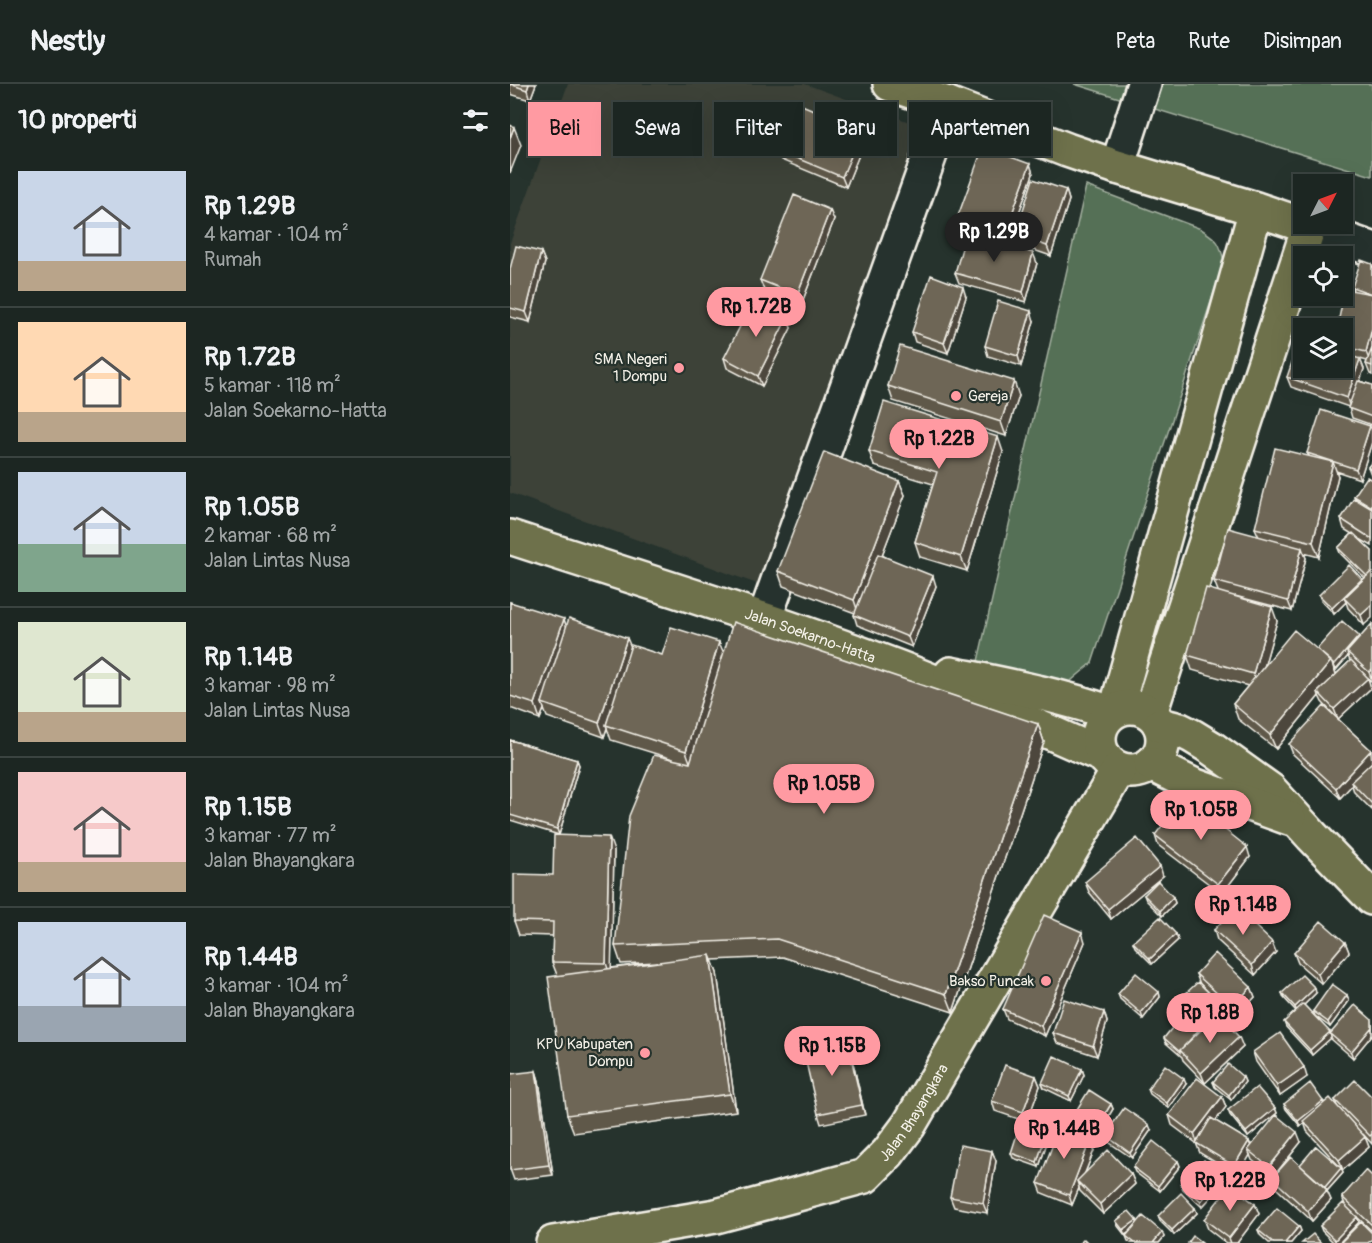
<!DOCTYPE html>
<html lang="id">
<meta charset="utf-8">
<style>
:root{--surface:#1c2622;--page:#29322f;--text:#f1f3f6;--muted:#a0a5a5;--line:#3a4340;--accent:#ff9aa2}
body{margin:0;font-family:Pangolin,sans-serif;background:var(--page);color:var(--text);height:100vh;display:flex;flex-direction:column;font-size:22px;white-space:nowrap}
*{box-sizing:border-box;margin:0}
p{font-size:20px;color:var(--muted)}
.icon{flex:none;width:33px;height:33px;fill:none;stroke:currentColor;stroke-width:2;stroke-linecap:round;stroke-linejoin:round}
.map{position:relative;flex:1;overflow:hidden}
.sheet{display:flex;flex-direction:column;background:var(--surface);width:510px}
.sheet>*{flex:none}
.hud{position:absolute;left:18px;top:18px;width:570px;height:54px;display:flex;gap:12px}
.needle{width:39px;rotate:48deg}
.fabs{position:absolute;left:783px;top:90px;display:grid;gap:12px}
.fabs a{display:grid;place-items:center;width:60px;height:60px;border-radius:0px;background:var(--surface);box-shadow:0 6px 24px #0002,0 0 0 2px var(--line);font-size:30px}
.price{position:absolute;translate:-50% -51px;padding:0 14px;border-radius:21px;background:var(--accent);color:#111;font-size:20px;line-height:39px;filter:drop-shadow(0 2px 3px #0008)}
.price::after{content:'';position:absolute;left:50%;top:36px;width:18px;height:14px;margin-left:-9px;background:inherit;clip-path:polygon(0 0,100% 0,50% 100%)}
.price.on{background:#222;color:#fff}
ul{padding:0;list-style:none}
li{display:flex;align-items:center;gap:18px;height:150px;padding:0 18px}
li+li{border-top:2px solid var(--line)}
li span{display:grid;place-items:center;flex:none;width:168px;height:120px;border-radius:0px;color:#555}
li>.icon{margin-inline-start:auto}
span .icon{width:72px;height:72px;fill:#fffc;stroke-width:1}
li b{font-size:26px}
h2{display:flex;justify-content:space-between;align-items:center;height:72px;padding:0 18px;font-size:26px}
.pill{padding:0 21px;border-radius:0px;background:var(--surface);box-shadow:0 6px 24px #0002,0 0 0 2px var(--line);font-size:21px;line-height:54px}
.pill.on{background:var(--accent);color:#111}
header{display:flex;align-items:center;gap:36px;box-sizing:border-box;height:84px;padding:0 30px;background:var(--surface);border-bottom:2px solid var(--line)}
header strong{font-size:28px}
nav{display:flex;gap:33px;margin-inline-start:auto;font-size:21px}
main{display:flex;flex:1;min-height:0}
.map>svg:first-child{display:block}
.built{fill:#3c4239}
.green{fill:#557057;stroke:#a4b0a0;stroke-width:1.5}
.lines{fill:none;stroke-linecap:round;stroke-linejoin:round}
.minor-casing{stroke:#f4f1e8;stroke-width:38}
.major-casing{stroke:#f4f1e8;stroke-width:38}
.highway-casing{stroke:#f4f1e8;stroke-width:38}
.minor{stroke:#26332d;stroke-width:33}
.major{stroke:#6e714b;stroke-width:33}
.highway{stroke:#6e714b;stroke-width:33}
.wall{fill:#5f584a;stroke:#f4f1e8;stroke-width:1.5;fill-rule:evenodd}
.shaded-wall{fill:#4d473c;stroke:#f4f1e8;stroke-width:1.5}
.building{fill:#6e6656;stroke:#f4f1e8;stroke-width:1.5}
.poi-dot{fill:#ff9aa2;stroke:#26332d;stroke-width:2}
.labels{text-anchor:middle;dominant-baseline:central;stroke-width:4.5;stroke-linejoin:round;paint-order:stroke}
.poi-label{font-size:15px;fill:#f4f1e8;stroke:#26332d;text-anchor:end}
.street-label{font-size:15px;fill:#f4f1e8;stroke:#26332d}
</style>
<header>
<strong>Nestly</strong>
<nav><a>Peta</a><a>Rute</a><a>Disimpan</a></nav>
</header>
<main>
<section class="sheet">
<h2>10 properti<svg class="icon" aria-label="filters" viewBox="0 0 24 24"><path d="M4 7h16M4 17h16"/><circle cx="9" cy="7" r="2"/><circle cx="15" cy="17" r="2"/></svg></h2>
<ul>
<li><span style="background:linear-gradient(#c9d6e8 75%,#b9a48a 0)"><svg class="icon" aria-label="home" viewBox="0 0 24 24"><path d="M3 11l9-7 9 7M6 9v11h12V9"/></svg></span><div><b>Rp 1.29B</b><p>4 kamar · 104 m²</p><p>Rumah</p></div></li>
<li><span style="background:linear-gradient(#ffd9b3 75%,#b9a48a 0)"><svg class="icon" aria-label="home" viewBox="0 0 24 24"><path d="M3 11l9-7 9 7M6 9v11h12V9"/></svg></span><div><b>Rp 1.72B</b><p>5 kamar · 118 m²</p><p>Jalan Soekarno-Hatta</p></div></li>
<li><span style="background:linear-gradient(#c9d6e8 60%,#7fa58c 0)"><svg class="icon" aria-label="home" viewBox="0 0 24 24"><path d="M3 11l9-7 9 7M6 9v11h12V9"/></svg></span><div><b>Rp 1.05B</b><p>2 kamar · 68 m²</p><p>Jalan Lintas Nusa</p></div></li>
<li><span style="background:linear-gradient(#dfe7d0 75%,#b9a48a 0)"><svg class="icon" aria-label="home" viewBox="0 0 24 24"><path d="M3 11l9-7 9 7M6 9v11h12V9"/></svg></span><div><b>Rp 1.14B</b><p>3 kamar · 98 m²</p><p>Jalan Lintas Nusa</p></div></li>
<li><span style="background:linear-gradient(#f6c9c9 75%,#b9a48a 0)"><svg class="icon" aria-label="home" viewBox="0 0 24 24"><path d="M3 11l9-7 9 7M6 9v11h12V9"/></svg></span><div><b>Rp 1.15B</b><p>3 kamar · 77 m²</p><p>Jalan Bhayangkara</p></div></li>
<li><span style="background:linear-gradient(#c9d6e8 70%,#9aa5b1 0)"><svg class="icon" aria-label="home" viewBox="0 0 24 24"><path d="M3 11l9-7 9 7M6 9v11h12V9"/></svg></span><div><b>Rp 1.44B</b><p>3 kamar · 104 m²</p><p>Jalan Bhayangkara</p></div></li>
</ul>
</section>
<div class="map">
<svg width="862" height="1159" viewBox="0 0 862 1159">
<rect width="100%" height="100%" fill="#26332d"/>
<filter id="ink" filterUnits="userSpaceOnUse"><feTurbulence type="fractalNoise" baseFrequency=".0167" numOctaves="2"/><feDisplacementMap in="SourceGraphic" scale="12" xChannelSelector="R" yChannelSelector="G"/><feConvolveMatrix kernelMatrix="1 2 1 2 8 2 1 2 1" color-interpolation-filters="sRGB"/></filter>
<g filter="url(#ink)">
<path class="built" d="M58,0H295L424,47L258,504L0,409V159Z"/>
<path class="green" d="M564,0H862V92Z
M576,102L691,145C708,156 710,158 714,178L582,579L549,607L463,599Z"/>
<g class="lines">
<defs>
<path id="minor" d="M607,83L634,0
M799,143L862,165
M254,536L438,20"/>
<path id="major" d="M380,0L438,20L557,66L607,83L746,125L799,143L640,629
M606,626L746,125"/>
<g id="highway">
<path id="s1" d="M0,453C125,494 252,532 376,579C450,606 522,641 594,672"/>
<path d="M441,590C495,601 549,611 601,629"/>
<circle cx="621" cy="655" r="32"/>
<path d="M650,641L670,646L682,652L700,663L760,706L802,752L862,814"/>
<path d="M641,680L683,701L708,710L726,715L779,734"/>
<path id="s2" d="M43,1159L206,1132L355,1092L378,1069L399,1041L609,685"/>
</g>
</defs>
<use href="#minor" class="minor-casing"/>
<use href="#major" class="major-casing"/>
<use href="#highway" class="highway-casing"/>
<use href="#minor" class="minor"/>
<use href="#major" class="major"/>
<use href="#highway" class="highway"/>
</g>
<path class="wall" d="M0,0H26L20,16L0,10Z
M352,46L355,56L336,103L271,76L267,66Z
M520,80L523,90L498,159L452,142L448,132Z
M556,106L559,116L541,172L509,161L505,151Z
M324,136L291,221L254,206L250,196Z
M31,168L35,178L20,238L0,233V185Z
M527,179L516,218L449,199L445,189Z
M862,180V291L860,290L856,280L857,277L850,275L854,285L850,297L862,301V341L842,334L839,323L781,303L777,293L832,284V244L843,207L842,203Z
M456,213L438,269L405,258L402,248Z
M277,234L281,244L252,302L217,284L214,274Z
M524,237L511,282L478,272L475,262Z
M378,302L509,312L496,352L383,317Z
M860,342L862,346V358L850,395L826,387L828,392L809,473L794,469L796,474L782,527L725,512L767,537L754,583L849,552L850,554L862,540V598L858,594L861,604L828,635L861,666L862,726L844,708L842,701L830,714L783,670L779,660L827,634L812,618L809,612L766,665L728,635L723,620L738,602L682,586L677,571L708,507L704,497L749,453L745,444L799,372L797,369ZM838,572L840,577L826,590L824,583L826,586Z
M359,367L493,368L457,487L410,473L405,458L423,400L364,382Z
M862,378V393L858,383Z
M862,396V462L848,454L862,467L854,541L838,524L836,518L824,530L811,516L809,511L852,495L853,496L855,494L830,469L828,464L842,450L834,445L831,435L846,415L844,412Z
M389,397L395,411L372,471L426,502L402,563L347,541L344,531L345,529L273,502L268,487Z
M0,518L56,543L152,571L213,570L528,640L534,658L443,928L273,873L202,876L207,889L226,1027L64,1049L57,1031L47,891L42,878L43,852L9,851L4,837L43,791L104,767L101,884L147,878L111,880L105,862L163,675L101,656L97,644L94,653L37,633L34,625L30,635L0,624Z
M0,656L67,676L69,681L49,751L0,736Z
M645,751L740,773L712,810L648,761Z
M653,792L601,835L579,808L575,798Z
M634,811L663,813L665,819L652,832L636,816Z
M704,846L766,868L745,891L707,856Z
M666,850L668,856L642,880L625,863L623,858Z
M575,858L535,952L497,935L493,925Z
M835,858L839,868L812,900L788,879L784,869Z
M686,890L741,903L745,913L726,933L690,900Z
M649,908L650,913L633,935L610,915L608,910Z
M772,909H806L794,921L820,949L862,936V951L843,974L821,955V954L802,971L776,943L774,938L786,927L774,914Z
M674,911L705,919L692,932L676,916Z
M837,911L839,917L820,943L805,932L803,927Z
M594,928L597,938L587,972L547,959L543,949Z
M696,937L697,940L733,963L695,999L673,976L672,973L656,959L654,954Z
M340,966L355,1031L311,1040L308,1030Z
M743,968L797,993L770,1012L746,978Z
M572,985L574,991L561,1017L534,1004L532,999Z
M26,987L29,997L43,1091L4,1096L0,1085Z
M526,992L530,1002L517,1038L485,1027L482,1017Z
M733,993L735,998L721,1016L705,1003L703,998Z
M676,1000L659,1024L640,1010L638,1005Z
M712,1013L716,1023L705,1037L739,1057L741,1062L791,1058L765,1091L791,1082L831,1084L797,1047L794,1038L790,1042L776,1025L774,1020L814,1018L827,1022L825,1016L862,1013V1060L853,1050L855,1053L859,1063L833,1086L831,1084L833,1089L817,1107L821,1116L802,1137L766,1104L762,1094L763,1093L742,1076L740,1071L728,1092L690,1069L686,1059L662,1041L659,1031Z
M601,1020L603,1025L584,1057L581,1055L585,1064L575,1089L621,1090L625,1100L593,1130L570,1107L569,1104L562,1121L532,1109L528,1099L578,1053L561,1043L559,1038Z
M765,1024L767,1029L738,1053L720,1031L718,1026Z
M641,1046L622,1074L597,1057L595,1051Z
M539,1052L529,1083L503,1074L501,1069Z
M482,1067L486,1077L477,1129L444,1123L440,1113Z
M668,1077L670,1082L650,1107L625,1088L623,1083Z
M862,1092V1147L848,1134L849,1138L829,1159H824L812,1147L810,1142L835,1121L832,1113Z
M713,1094L714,1099L692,1123L673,1105L671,1100Z
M745,1120L749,1130L727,1159H716L698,1145L694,1135Z
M685,1124L687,1129L664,1151L650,1137L648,1132Z
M606,1137L627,1138L652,1148L654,1153L649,1159H621L618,1157L616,1152L617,1150L615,1151L608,1142Z
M789,1142L791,1147L781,1159H759L750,1151L748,1146Z"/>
<path class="shaded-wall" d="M19,0H26L20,16L17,6Z
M4,43L11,61L0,89V54Z
M352,46L355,56L336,103L332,93Z
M520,80L523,90L498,159L495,149Z
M556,106L559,116L541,172L537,162Z
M320,126L324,136L291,221L287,211Z
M31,168L35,178L20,238L16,228Z
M523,169L527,179L516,218L513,208Z
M453,203L456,213L438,269L434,259Z
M521,227L524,237L511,282L508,272Z
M277,234L281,244L252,302L248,292Z
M862,244V268L860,278L856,268Z
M850,275L854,285L840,324L837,314Z
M504,297L509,312L496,352L491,338Z
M860,342L862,346V358L850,395L846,385Z
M488,353L493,368L457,487L451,473Z
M823,378L828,392L809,473L803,458Z
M389,397L395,411L349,531L344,516Z
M792,464L796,474L782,527L778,517Z
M423,492L426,502L402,563L398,553Z
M852,495L854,500L834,514L836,518L824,530L822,524Z
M862,521V534L854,541L851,531Z
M762,523L767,537L748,605L743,590Z
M54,535L59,550L32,619L34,625L30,635L25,620Z
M849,552L851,557L837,568L838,572L826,586L824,581Z
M117,554L123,568L96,641L97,644L94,653L89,639Z
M209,558L215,572L181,681L176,667Z
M821,577L826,591L808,608L809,612L766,665L760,651Z
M862,585V597L859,588Z
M858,594L861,604L828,635L824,625Z
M528,640L534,658L443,928L436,910Z
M861,666L862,679L841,698L842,701L830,714L826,704Z
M67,676L69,681L49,751L47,745Z
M99,753L104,767L101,894L96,879Z
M737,763L740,773L712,810L708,800Z
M650,782L653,792L601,835L598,825Z
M663,813L665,819L652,832L650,827Z
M572,848L575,858L535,952L531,942Z
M666,850L668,856L642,880L640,875Z
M762,858L766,868L745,891L742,881Z
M835,858L839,868L812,900L808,890Z
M200,871L207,889L226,1027L220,1010Z
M741,903L745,913L726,933L722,923Z
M805,904L806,909L787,928L785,923Z
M649,908L650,913L633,935L631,929Z
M837,911L839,917L820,943L818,938Z
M704,914L705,919L692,932L690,927Z
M594,928L597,938L587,972L583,962Z
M696,937L698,942L671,968Z
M862,943V951L843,974L841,968Z
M820,948L821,954L802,971L800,966Z
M729,953L733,963L695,999L691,989Z
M337,956L340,966L355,1031L352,1021Z
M794,983L797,993L770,1012L767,1002Z
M572,985L574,991L561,1017L559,1012Z
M26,987L29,997L43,1091L39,1081Z
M526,992L530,1002L517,1038L513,1028Z
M733,993L735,998L721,1016L719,1011Z
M674,995L676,1000L659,1024L657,1019Z
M712,1013L716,1023L688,1060L684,1050Z
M813,1017L815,1022L790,1042L788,1037Z
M601,1020L603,1025L584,1057L582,1052Z
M765,1024L767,1029L738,1053L736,1048Z
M639,1041L641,1046L622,1074L620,1069Z
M537,1047L539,1052L529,1083L527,1078Z
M787,1048L791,1058L763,1093L759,1083Z
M855,1053L859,1063L833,1086L829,1076Z
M581,1054L585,1064L570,1101L567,1097L569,1104L562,1121L559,1111Z
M739,1057L742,1067L738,1066L740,1071L728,1092L724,1082Z
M482,1067L486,1077L477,1129L473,1119Z
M668,1077L670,1082L650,1107L648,1102Z
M831,1084L833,1089L817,1107L821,1116L802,1137L798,1127L817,1107L815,1103Z
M621,1090L625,1100L593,1130L590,1120Z
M713,1094L714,1099L692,1123L691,1117Z
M745,1120L749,1130L727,1159H721L719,1154Z
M685,1124L687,1129L664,1151L662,1146Z
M847,1133L849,1138L829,1159H826L825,1156Z
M627,1136L628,1142L615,1151L613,1146Z
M789,1142L791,1147L781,1159H775Z
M652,1148L654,1153L649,1159H643Z"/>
<path class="building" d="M0,0H19L17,6Z
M287,19L352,46L332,93L267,66Z
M0,41L4,43L0,54Z
M473,63L520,80L495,149L448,132Z
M523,95L556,106L537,162L505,151Z
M284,111L320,126L287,211L250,196Z
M456,150L523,169L513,208L445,189Z
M6,162L31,168L16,228L0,224V185Z
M851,176L862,180V210L842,203Z
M421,191L453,203L434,259L402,248Z
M835,205L862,210V244L856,268L832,262V244H827Z
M243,217L277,234L248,292L214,274Z
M488,217L521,227L508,272L475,262Z
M790,255L794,256V284H832V269L850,275L837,314L777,293Z
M390,262L504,297L491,338L378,302Z
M862,264V282L856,280Z
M848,297L862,301V333L838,324Z
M374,318L488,353L451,473L405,458L427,388L359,367Z
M811,326L860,342L846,385L797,369Z
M765,364L823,378L803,458L745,444Z
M314,368L389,397L344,516L268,487Z
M862,378V386L858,383Z
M857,393L862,396V423L844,412Z
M844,414L862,425V455L831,435Z
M718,444L792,464L778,517L704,497Z
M843,449L862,467V487L857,492L828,464Z
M368,470L423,492L398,553L344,531Z
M839,481L852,495L822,524L809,511Z
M862,487V521L851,531L834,514Z
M696,504L762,523L743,590L677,571Z
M0,518L54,535L25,620L0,612Z
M59,534L117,554L89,639L32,619Z
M832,537L849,552L824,581L807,565Z
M223,538L528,640L436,910L267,855L105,862L119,732L144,671L180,679Z
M862,540V585L859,588L837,568Z
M161,543L209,558L176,667L96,641L121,561L152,571Z
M784,546L821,577L760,651L723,620Z
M841,576L858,594L824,625L808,608Z
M814,622L861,666L826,704L779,660Z
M0,656L67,676L47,745L0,731Z
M862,678V720L841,698Z
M674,713L737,763L708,800L645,751Z
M44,751L99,753L96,879L42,878L43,838L4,837V790L43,791Z
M627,754L650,782L598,825L575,798Z
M648,797L663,813L650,827L634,811Z
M725,823L762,858L742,881L704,846Z
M534,831L572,848L531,942L493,925Z
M650,833L666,850L640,875L623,858Z
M811,837L835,858L808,890L784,869Z
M705,869L741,903L722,923L686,890Z
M200,871L220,1010L57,1031L38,893Z
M626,889L649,908L631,929L608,910Z
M792,891L805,904L785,923L772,909Z
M688,898L704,914L690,927L674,911Z
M822,900L837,911L818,938L803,927Z
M554,915L594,928L583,962L543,949Z
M793,920L820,948L800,966L774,938Z
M845,921L862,936V943L841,968L820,950Z
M679,923L696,937L679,957L670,966V968L654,954Z
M708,930L729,953L691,989L670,966Z
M770,949L794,983L767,1002L743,968Z
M337,956L352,1021L308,1030L293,965Z
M544,972L572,985L559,1012L532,999Z
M718,980L733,993L719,1011L703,998Z
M495,981L526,992L513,1028L482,1017Z
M655,981L674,995L657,1019L638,1005Z
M26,987L39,1081L0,1086V990Z
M687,994L712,1013L684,1050L659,1031Z
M845,996L862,1013V1050L860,1052L825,1016Z
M800,999L813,1017L788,1037L774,1020Z
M747,1003L765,1024L736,1048L718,1026Z
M579,1006L601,1020L582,1052L559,1038Z
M820,1014L855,1053L829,1076L793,1037Z
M614,1024L639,1041L620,1069L595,1051Z
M766,1031L787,1048L759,1083L738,1066Z
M701,1034L739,1057L724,1082L686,1059Z
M511,1038L537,1047L527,1078L501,1069Z
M550,1042L581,1054L559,1111L528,1099Z
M643,1057L668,1077L648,1102L623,1083Z
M450,1061L482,1067L473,1119L440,1113Z
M806,1062L831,1084L815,1103L790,1081Z
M598,1066L621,1090L590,1120L567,1097Z
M781,1073L817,1106L798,1127L762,1094Z
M694,1076L713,1094L691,1117L671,1100Z
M856,1086L862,1092V1141L832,1113Z
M720,1101L745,1120L719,1154L694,1135Z
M671,1109L685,1124L662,1146L648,1132Z
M833,1119L847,1133L825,1156L810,1142Z
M767,1124L789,1142L775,1159H764L748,1146Z
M619,1127L627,1136L613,1146L606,1137Z
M633,1132L652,1148L643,1159H625L616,1152Z
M851,1138L862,1149V1155L858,1159H830Z
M803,1150L811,1159H792Z
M683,1152L692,1159H678Z
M574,1155L578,1159H570Z"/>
</g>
<g class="poi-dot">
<circle cx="169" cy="284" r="6"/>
<circle cx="446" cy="312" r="6"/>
<circle cx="536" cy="897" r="6"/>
<circle cx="135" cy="969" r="6"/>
</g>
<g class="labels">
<g class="poi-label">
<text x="157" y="275">SMA Negeri<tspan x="157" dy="17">1 Dompu</tspan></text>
<text x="458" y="312" text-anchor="start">Gereja</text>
<text x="524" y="897">Bakso Puncak</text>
<text x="123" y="960">KPU Kabupaten<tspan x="123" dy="17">Dompu</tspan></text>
</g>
<g class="street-label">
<text stroke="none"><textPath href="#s1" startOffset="316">Jalan Soekarno-Hatta</textPath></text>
<text stroke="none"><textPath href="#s2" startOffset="400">Jalan Bhayangkara</textPath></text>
</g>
</g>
</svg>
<div class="fabs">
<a><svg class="needle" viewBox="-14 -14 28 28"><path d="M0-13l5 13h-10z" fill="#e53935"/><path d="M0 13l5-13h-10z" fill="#a0a5a5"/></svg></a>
<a><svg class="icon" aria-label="locate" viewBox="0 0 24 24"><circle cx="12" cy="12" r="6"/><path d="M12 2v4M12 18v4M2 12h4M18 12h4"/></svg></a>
<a><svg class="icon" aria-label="layers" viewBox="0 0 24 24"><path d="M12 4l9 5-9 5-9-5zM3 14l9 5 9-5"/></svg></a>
</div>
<b class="price on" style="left:484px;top:179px">Rp 1.29B</b>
<b class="price" style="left:246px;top:254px">Rp 1.72B</b>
<b class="price" style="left:429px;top:386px">Rp 1.22B</b>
<b class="price" style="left:314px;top:731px">Rp 1.05B</b>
<b class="price" style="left:691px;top:757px">Rp 1.05B</b>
<b class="price" style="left:733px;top:852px">Rp 1.14B</b>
<b class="price" style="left:700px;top:960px">Rp 1.8B</b>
<b class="price" style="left:322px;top:993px">Rp 1.15B</b>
<b class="price" style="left:554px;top:1076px">Rp 1.44B</b>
<b class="price" style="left:720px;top:1128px">Rp 1.22B</b>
<div class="hud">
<a class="pill on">Beli</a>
<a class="pill">Sewa</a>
<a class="pill">Filter</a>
<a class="pill">Baru</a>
<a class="pill">Apartemen</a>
</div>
</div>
</main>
